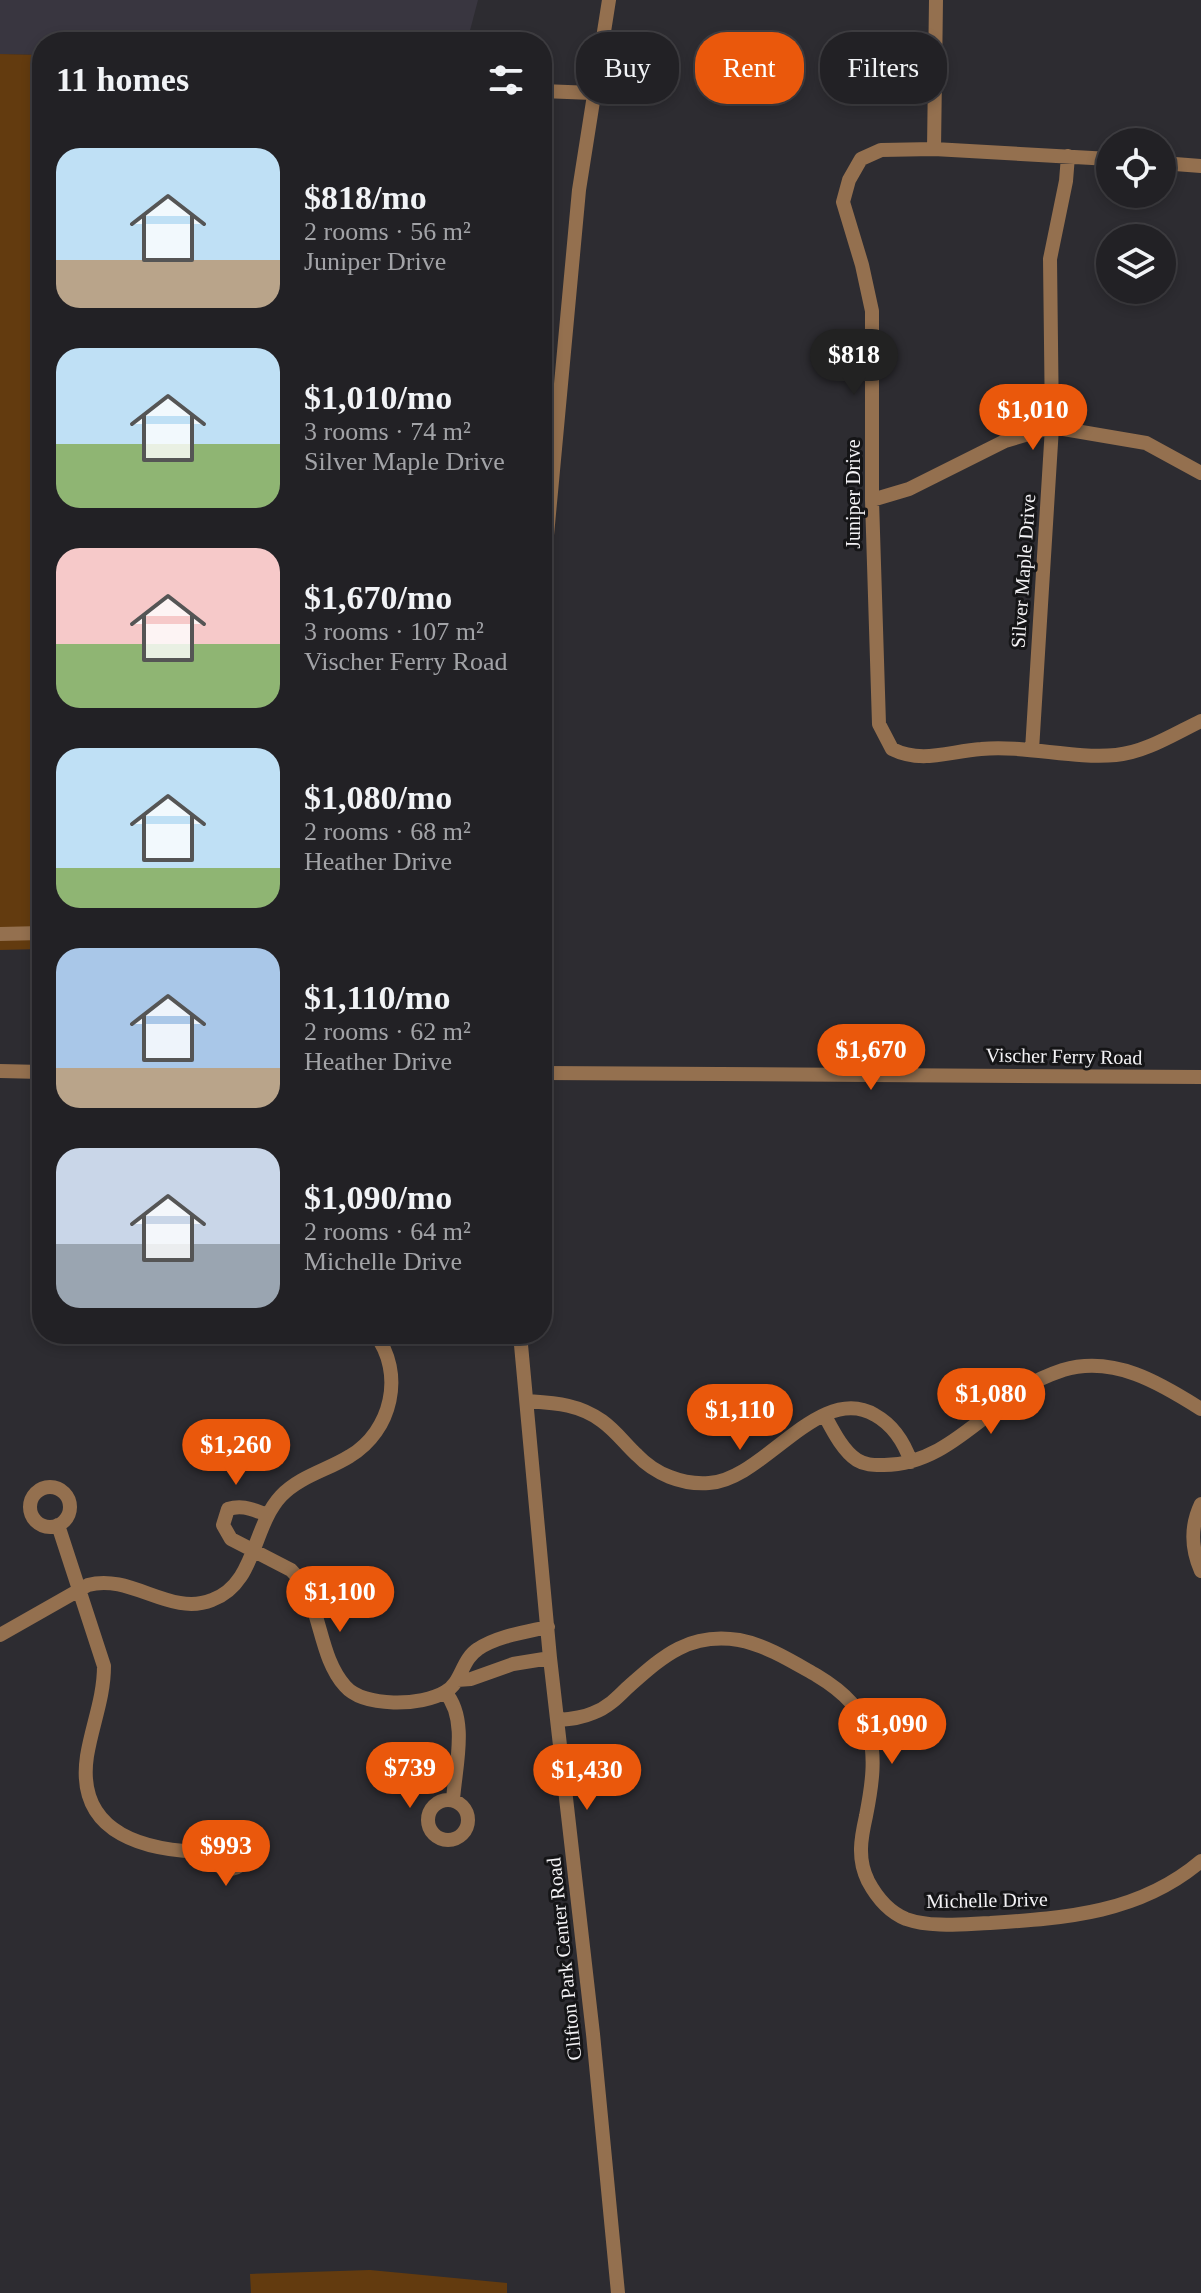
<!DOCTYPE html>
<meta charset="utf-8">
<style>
:root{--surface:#222125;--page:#2a292d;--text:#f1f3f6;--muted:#a2a3a7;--line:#3f3e42;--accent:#ea580c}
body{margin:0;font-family:Georgia,serif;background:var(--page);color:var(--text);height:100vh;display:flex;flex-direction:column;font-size:30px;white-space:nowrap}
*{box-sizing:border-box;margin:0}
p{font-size:26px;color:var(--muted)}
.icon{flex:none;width:44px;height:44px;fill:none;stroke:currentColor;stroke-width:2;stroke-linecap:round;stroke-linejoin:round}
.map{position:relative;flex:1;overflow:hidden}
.side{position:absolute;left:32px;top:32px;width:520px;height:1312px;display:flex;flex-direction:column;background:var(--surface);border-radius:32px;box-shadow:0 4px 12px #0003,0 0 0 2px var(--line)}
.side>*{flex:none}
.top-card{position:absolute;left:576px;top:32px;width:504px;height:72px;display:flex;gap:16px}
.controls{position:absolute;left:1096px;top:128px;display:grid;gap:16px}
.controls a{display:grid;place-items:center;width:80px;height:80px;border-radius:50%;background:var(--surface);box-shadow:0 4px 12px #0003,0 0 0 2px var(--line);font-size:40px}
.price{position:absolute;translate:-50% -68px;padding:0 18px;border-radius:28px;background:var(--accent);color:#fff;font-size:26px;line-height:52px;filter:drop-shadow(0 2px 4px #0008)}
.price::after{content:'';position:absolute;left:50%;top:48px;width:24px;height:18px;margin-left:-12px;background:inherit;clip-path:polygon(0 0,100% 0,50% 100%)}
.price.on{background:#222;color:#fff}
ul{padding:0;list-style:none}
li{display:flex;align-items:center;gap:24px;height:200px;padding:0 24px}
li span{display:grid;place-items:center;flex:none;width:224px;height:160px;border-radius:24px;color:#555}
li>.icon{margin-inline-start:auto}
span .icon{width:96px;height:96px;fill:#fffc;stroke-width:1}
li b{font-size:34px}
h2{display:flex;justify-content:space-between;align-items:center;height:96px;padding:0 24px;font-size:34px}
.chip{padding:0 28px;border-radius:32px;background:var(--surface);box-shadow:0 4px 12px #0003,0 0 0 2px var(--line);font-size:28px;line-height:72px}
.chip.on{background:var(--accent);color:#fff}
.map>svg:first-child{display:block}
.built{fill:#393640}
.green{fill:#633b0f}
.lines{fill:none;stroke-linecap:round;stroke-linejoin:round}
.minor{stroke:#94704f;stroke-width:14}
.labels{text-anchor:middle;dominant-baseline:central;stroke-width:6;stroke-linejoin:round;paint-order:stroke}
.street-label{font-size:20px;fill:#f4f3f6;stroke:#151517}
</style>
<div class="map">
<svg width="1201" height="2293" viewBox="0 0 1201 2293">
<rect width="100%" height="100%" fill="#2d2c31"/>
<path class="built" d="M0,0H478L467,42H42V55L0,54Z"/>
<path class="green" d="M0,54L42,55V949L0,950Z
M370,2270L507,2283V2293H251L250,2274Z"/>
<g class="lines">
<path class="minor" d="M542,91L593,93
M934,149L936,0
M1110,159L934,149L881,150L861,159L849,180L843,202L862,265L872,311V500L879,724L892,749C922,764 950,751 981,749C1026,745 1072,759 1116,755C1146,752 1174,734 1201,721
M1162,163L1201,166
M872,500L909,489L1005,441L1052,427L1146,443L1201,473
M542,589L579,190L609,0
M1032,750L1052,427L1050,259L1066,181L1068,156
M0,934L42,933
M0,1071L42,1072
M542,1073L1201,1077
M520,1334L550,1658L593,2034L618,2293
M527,1401C555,1403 579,1404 602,1421C616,1431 625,1444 637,1455C655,1474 682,1485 709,1483C764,1480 819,1382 875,1415C893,1425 904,1442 911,1462
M825,1416C833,1431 843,1451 857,1460C865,1465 873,1465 881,1465C939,1467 979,1417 1024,1388C1035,1381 1051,1374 1063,1370C1114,1355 1160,1383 1201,1409
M30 1507a20 20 0 1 1 40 0a20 20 0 1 1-40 0Z
M1201,1504C1190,1527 1191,1548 1201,1571
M268,1515C253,1510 243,1504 228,1509L223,1525L231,1539L291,1570C323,1601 316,1653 345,1686C364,1708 422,1706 445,1692C462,1683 461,1660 478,1649C497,1636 526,1632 548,1627
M58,1525L104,1666C104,1698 92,1725 87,1756C75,1836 149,1852 211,1852
M0,1635L88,1585C131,1573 170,1617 212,1600C256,1584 252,1527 281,1496C300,1476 328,1470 350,1456C392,1431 405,1373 375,1334
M457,1680L471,1679L513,1664L550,1658
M445,1692C469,1719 455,1768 453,1800
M558,1720C570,1719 582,1718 593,1713C607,1708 617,1698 627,1688C662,1657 688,1632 739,1640C766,1645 793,1662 816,1675C878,1712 879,1750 866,1816C861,1838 857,1859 868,1881C876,1896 889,1912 906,1919C932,1928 963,1924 990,1923C1067,1918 1140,1913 1201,1861
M428 1820a20 20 0 1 1 40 0a20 20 0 1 1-40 0Z
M211 1851a18 18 0 1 1 36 0a18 18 0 1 1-36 0Z"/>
</g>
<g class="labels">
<g class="street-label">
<text transform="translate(853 494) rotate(-90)">Juniper Drive</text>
<text transform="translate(1023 571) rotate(-86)">Silver Maple Drive</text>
<text transform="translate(1064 1056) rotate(1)">Vischer Ferry Road</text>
<text transform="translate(987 1900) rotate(-1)">Michelle Drive</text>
<text transform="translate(564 1959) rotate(-96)">Clifton Park Center Road</text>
</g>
</g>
</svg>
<div class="controls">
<a><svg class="icon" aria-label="locate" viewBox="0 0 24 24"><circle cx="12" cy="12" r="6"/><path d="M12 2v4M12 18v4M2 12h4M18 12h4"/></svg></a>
<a><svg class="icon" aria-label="layers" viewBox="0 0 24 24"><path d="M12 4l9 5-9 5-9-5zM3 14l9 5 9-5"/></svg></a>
</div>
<b class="price on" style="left:854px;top:397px">$818</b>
<b class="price" style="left:1033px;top:452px">$1,010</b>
<b class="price" style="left:871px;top:1092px">$1,670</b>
<b class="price" style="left:991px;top:1436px">$1,080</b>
<b class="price" style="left:740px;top:1452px">$1,110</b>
<b class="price" style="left:236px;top:1487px">$1,260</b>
<b class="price" style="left:340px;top:1634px">$1,100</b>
<b class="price" style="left:892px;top:1766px">$1,090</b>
<b class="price" style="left:410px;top:1810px">$739</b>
<b class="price" style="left:587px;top:1812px">$1,430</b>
<b class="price" style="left:226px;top:1888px">$993</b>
<div class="top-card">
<a class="chip">Buy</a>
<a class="chip on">Rent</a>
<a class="chip">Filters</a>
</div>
<section class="side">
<h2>11 homes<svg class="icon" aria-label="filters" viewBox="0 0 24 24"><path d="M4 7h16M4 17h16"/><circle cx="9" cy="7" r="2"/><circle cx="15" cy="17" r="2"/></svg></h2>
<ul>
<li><span style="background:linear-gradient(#bfe0f5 70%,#b9a48a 0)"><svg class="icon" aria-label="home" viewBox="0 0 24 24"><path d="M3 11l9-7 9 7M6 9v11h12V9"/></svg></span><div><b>$818/mo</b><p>2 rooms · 56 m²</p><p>Juniper Drive</p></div></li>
<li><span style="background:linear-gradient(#bfe0f5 60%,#8fb573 0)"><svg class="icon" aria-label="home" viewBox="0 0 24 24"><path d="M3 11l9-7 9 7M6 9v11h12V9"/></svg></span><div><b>$1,010/mo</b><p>3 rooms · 74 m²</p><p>Silver Maple Drive</p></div></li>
<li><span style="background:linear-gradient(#f6c9c9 60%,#8fb573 0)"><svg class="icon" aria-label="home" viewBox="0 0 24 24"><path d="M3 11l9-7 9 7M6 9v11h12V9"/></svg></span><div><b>$1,670/mo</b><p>3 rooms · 107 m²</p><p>Vischer Ferry Road</p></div></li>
<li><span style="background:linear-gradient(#bfe0f5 75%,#8fb573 0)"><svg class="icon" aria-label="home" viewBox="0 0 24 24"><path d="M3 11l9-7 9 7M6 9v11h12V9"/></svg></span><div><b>$1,080/mo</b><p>2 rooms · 68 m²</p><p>Heather Drive</p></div></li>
<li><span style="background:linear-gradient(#a9c7e8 75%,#b9a48a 0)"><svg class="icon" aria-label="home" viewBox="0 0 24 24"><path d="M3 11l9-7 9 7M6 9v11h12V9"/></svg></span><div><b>$1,110/mo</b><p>2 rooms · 62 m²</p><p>Heather Drive</p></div></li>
<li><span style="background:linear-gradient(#c9d6e8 60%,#9aa5b1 0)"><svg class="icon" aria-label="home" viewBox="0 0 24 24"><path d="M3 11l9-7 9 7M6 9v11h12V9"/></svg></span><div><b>$1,090/mo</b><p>2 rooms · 64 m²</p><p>Michelle Drive</p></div></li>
</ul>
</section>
</div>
